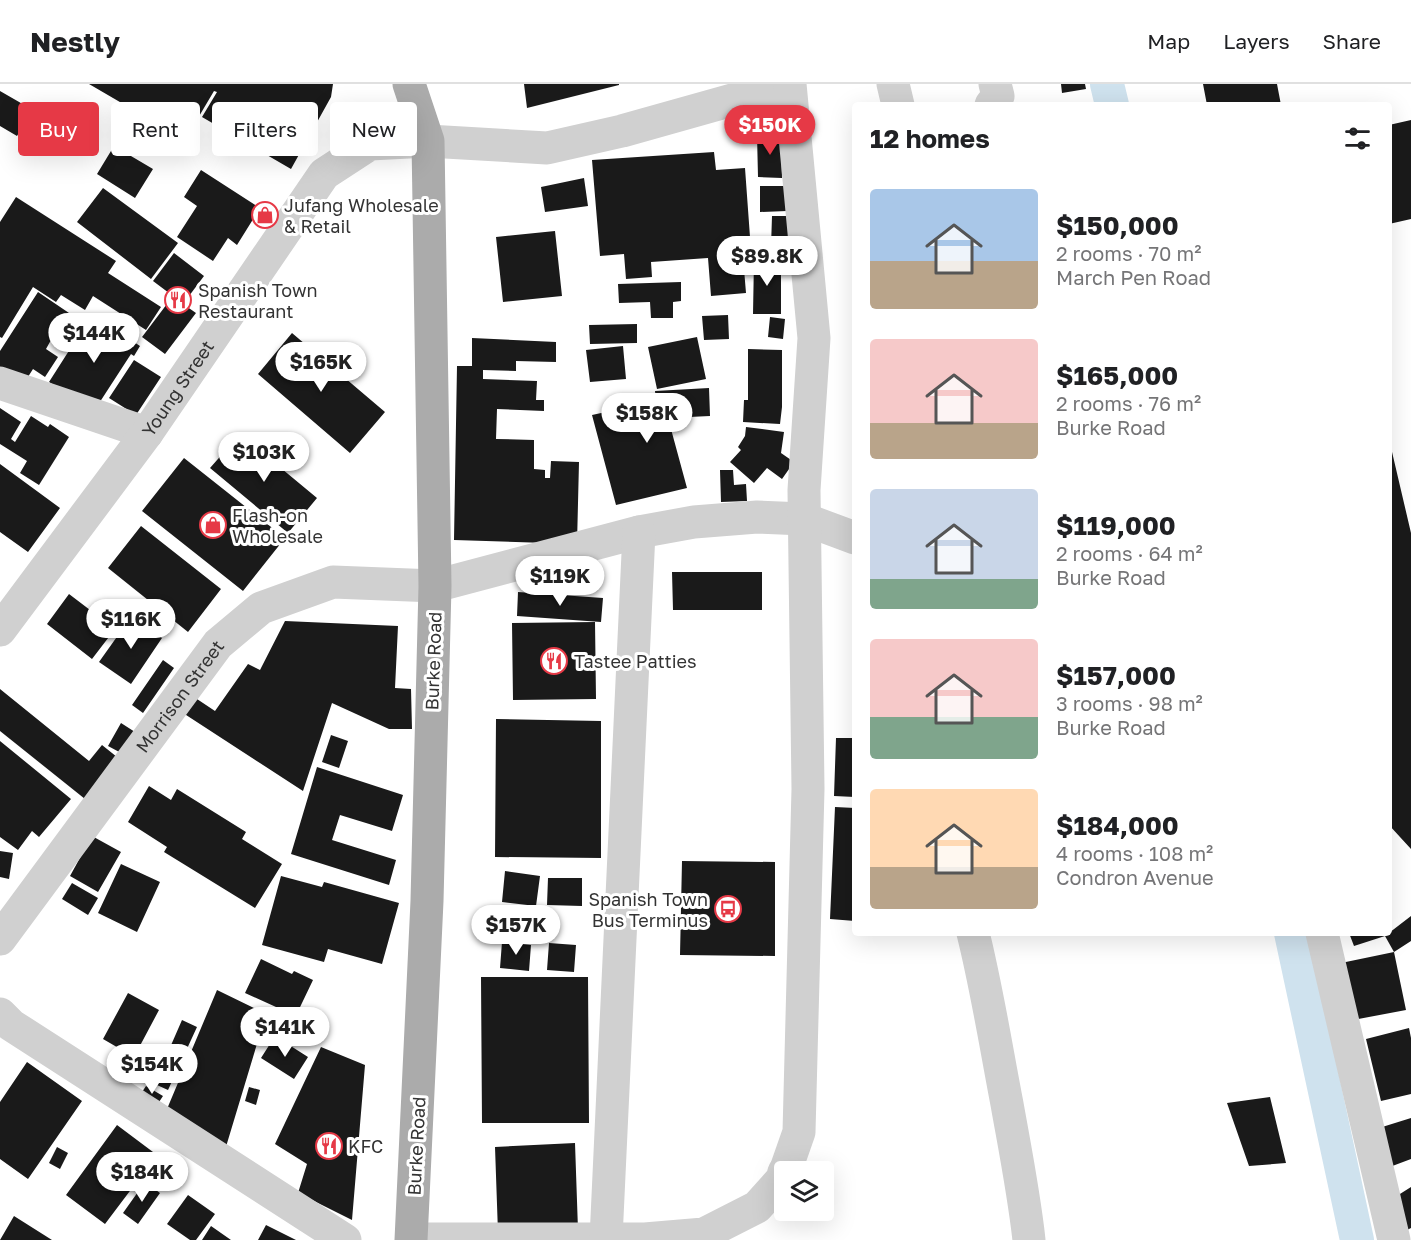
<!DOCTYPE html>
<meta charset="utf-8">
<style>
:root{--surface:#fff;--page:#f6f6f6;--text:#202124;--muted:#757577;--line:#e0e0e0;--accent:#e63946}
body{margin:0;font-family:"Golos Text",sans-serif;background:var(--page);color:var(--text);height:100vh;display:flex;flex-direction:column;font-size:22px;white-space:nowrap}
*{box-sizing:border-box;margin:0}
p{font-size:20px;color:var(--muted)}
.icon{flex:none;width:33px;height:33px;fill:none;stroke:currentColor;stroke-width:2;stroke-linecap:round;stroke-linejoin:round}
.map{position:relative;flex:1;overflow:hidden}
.sheet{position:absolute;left:852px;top:18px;width:540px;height:834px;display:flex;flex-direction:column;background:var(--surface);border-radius:6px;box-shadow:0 6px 24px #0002}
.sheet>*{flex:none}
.banner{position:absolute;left:18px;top:18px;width:570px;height:54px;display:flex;gap:12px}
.controls{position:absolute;left:774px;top:1077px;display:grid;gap:12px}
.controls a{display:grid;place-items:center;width:60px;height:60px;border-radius:6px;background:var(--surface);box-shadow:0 6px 24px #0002;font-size:30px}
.price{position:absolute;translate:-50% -51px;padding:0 14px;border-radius:21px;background:#fff;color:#222;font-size:20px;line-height:39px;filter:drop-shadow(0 2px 3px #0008)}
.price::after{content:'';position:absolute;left:50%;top:36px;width:18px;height:14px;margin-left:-9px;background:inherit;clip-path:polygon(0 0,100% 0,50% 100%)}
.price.current{background:var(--accent);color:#fff}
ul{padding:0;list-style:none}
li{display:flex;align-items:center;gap:18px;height:150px;padding:0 18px}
li span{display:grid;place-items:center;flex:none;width:168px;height:120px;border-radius:6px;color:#555}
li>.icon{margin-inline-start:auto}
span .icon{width:72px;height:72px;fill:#fffc;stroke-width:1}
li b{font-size:26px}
h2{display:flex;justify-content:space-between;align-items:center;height:72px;padding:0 18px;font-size:26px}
.tag{padding:0 21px;border-radius:6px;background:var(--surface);box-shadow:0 6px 24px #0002;font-size:21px;line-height:54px}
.tag.current{background:var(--accent);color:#fff}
header{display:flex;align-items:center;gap:36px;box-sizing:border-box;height:84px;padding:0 30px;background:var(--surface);border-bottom:2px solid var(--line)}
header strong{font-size:28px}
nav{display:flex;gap:33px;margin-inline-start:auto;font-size:21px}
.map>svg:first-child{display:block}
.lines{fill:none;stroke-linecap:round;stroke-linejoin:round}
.canal{stroke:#cfe2ee;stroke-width:34}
.building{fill:#1a1a1a}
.minor{stroke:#d0d0d0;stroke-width:33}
.major{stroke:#ababab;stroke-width:33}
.labels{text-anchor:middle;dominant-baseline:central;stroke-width:6;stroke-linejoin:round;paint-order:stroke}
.poi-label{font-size:18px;fill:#333;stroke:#fff;text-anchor:start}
.street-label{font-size:18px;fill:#333;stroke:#fff}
</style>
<header>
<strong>Nestly</strong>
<nav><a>Map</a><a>Layers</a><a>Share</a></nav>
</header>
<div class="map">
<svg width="1411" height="1156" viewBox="0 0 1411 1156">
<rect width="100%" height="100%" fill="#fff"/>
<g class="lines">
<path class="canal" d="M1107,0L1112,21
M1291,849L1357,1156"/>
</g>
<path class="building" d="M89,0H333L331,13L291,85L202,33L217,8L214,7L185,56Z
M524,0H619V1L527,24Z
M1061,0H1085L1086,5L1062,9Z
M1203,0H1277L1281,21H1207Z
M0,7L33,26L17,52L0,42Z
M1411,36V135L1389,140V41Z
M757,51H781L782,94L758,93Z
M114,62L153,85L135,114L97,90Z
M714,68L716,86L745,84L750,153H758L759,172L743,173L746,209L711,212L708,174L651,178L652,193L626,195L624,170L600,172L592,76Z
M201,86L260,124L237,161L228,154L213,177L177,153L197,122L184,113Z
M584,94L588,122L545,128L541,103Z
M760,102H787V127L760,128Z
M103,104L178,159L151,195L77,138Z
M16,113L116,177L108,189L161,223L146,246L93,212L85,226L61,211L56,218L33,203L2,254L0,253V138Z
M772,132H790L789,164L771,163Z
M555,147L562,212L503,218L496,153Z
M174,169L204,192L183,220L196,229L165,270L142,253L173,212L153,197Z
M754,175H781V230H753Z
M681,198V217L673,218V234H651L650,218L619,219L618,200Z
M38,208L69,229L66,234L77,242L63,264L51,256L46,265L58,273L45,293L33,285L26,296L0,285V267Z
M728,231L729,255L704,256L702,232Z
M770,233L785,235L783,255L768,253Z
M99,235L140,262L134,272L131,270L94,327L49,298L86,240L93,244Z
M637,240V259L590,260L589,241Z
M292,249L385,328L350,369L258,290Z
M697,253L706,295L657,305L648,263Z
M472,254L556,258V278L516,277V287L483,286V295L537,297L536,316H544V327L497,325L496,355L534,356V385L545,386V394H550L551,377L579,378L577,460L454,456L457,282H472Z
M623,262L626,295L590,298L586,266Z
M748,265L782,266V323L780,340L743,338L744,316H748Z
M134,276L161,293L136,331L109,314Z
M709,304L710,332L668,334L687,404L616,421L592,331L656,317L655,307Z
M0,324L21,338L11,355L15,358L31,332L48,343L50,340L69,353L39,401L20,389L27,377L0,360Z
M746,343L784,348L781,369L794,378L782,395L767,384L754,399L730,378L741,366L738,363L745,352Z
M240,350L317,414L288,449L210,384Z
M1389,355L1411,449V765L1389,741Z
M184,374L285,454L243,507L142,427Z
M0,380L60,424L28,468L0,448Z
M720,386H733L734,401L746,400L747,417L721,418Z
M141,442L221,505L188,548L108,484Z
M672,488H762V526H673Z
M518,508L603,514L601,538L517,532Z
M69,510L115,545L92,575L47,540Z
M131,533L162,554L131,600L99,578Z
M285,537L398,542L395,604L411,605L412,645H389L332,619L303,707L183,629L194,613L215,627L248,580L260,586Z
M595,538L596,615L513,616L512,539Z
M163,576L174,584L143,629L132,621Z
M0,605L89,677L102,661L117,673L85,715L0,647Z
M496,635L601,637V774L495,773Z
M121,639L135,648L123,670L108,662Z
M331,651L348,657L339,684L322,678Z
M836,654H855V713L834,712Z
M0,657L71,715L39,753L32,747L18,766L0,753Z
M317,683L403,711L392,747L340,731L332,756L396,776L389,801L291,770Z
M149,702L171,716L177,705L246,748L242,755L282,780L255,824L164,768L167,763L128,738Z
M835,723L855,724V837L830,835Z
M92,752L121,768L98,808L70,792Z
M0,767L13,769L9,795L0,793Z
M682,777L775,778V872L680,871Z
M121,780L160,798L137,848L98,829Z
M505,787L540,792L536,822L502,818Z
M281,792L322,803L324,798L399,819L382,880L328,865L324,878L262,861Z
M548,794H582V822L547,821Z
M72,799L98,814L88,831L62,815Z
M1411,832V857L1394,868L1406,926L1353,936L1341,879L1394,868L1385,852L1354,862L1349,849H1384L1385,852Z
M502,858L531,861L529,887L500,884Z
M549,859L576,861L574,888L547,886Z
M261,875L292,890L294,887L313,896L291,942L271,933L276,923L245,909Z
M481,893H588L589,1039H482Z
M217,906L266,930L225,1066L167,1025Z
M128,909L159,926L134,973L103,955Z
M182,936L197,943L168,1006L137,992L148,967L165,975Z
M1409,944L1411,954V1010L1381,1017L1366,955Z
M275,952L308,973L294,995L261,974Z
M321,963L365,981L352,1136L298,1109L307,1080L275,1060Z
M27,978L82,1017L28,1095L0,1075V1018Z
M146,1002L163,1012L157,1021L140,1011Z
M249,1003L260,1006L256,1021L245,1017Z
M1270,1013L1286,1079L1249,1082L1227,1019Z
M1411,1034V1075L1387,1084L1379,1044Z
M117,1041L157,1071L105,1140L66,1111Z
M575,1059L578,1146L498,1149L495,1063Z
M57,1063L68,1069L60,1085L49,1079Z
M145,1098L160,1109L138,1140L123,1129Z
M1411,1103V1144L1407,1146L1392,1115Z
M188,1111L215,1130L196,1156H190L167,1140Z
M14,1132L52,1156H0Z
M266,1141L296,1156H258Z
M211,1142L231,1156H202Z"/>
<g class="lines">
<g class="minor">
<path d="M893,0L898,21"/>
<path d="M991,21L998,12L995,0"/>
<path d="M0,299L147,349"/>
<path id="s1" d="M0,546L147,349L324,90L370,60L428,57L547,64L622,47L789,0"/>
<path d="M973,849C987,905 996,963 1007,1020C1015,1065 1024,1110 1029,1156"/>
<path d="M1322,849L1394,1156"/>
<path id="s2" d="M0,855L218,560L261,524L333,498L435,502L639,448L694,438L757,433L804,435L855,454"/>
<path d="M0,930L11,941L345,1156"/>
<path d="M785,1088L799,1048L808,705L804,406L814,254L790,0"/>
<path d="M412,1155H645L704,1150L757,1123L782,1095L784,1088"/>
<path d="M606,1155L639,448"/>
</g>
<path class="major" d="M409,0L428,57L435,502L427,817L411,1156"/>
</g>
<defs>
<symbol id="shop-ring" viewBox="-11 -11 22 22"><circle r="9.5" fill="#fff" stroke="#e63946" stroke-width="1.5"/><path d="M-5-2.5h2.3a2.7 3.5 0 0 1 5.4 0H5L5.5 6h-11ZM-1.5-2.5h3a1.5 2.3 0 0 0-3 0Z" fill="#e63946"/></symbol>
<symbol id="restaurant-ring" viewBox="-11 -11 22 22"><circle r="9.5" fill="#fff" stroke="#e63946" stroke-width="1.5"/><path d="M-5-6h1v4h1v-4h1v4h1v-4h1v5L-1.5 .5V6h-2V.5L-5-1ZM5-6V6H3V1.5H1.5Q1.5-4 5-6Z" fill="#e63946"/></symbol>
<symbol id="bus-ring" viewBox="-11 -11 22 22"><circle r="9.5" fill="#fff" stroke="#e63946" stroke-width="1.5"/><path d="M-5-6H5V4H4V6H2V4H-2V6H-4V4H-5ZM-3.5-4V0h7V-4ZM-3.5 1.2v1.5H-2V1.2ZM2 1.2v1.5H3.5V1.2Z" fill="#e63946"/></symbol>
</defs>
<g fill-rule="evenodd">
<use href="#shop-ring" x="250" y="116" width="30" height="30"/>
<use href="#restaurant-ring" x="163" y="201" width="30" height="30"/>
<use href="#shop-ring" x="198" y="426" width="30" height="30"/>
<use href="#restaurant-ring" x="539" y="562" width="30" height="30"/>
<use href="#bus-ring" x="713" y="810" width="30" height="30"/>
<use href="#restaurant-ring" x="314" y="1047" width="30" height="30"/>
</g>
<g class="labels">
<g class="poi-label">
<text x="284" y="121">Jufang Wholesale<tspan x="284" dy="21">&amp; Retail</tspan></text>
<text x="198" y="206">Spanish Town<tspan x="198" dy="21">Restaurant</tspan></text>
<text x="232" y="431">Flash-on<tspan x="232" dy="21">Wholesale</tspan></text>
<text x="574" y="577">Tastee Patties</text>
<text x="708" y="815" text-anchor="end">Spanish Town<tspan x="708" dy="21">Bus Terminus</tspan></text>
<text x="348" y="1062">KFC</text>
</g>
<g class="street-label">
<text stroke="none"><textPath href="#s1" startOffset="300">Young Street</textPath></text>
<text transform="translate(433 577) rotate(-88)">Burke Road</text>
<text stroke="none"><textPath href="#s2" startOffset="302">Morrison Street</textPath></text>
<text transform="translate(416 1062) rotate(-87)">Burke Road</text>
</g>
</g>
</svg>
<div class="controls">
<a><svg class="icon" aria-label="layers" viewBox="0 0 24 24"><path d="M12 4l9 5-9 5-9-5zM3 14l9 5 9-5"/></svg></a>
</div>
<b class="price current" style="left:770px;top:72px">$150K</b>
<b class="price" style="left:767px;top:203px">$89.8K</b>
<b class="price" style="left:94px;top:280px">$144K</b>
<b class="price" style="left:321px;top:309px">$165K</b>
<b class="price" style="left:647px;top:360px">$158K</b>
<b class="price" style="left:264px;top:399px">$103K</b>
<b class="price" style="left:560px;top:523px">$119K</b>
<b class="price" style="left:131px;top:566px">$116K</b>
<b class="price" style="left:516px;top:872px">$157K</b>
<b class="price" style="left:285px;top:974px">$141K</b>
<b class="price" style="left:152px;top:1011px">$154K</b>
<b class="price" style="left:142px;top:1119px">$184K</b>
<div class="banner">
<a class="tag current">Buy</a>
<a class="tag">Rent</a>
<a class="tag">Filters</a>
<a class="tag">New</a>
</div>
<section class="sheet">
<h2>12 homes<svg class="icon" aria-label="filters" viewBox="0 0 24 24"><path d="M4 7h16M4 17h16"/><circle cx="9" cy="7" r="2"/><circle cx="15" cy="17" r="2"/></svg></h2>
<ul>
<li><span style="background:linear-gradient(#a9c7e8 60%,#b9a48a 0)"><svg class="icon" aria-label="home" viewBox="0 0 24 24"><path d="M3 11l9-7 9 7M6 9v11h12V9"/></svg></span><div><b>$150,000</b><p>2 rooms · 70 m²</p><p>March Pen Road</p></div></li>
<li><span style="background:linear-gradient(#f6c9c9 70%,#b9a48a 0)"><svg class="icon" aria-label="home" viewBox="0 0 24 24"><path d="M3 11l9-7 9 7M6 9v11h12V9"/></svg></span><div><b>$165,000</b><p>2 rooms · 76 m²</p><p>Burke Road</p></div></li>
<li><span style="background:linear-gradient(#c9d6e8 75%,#7fa58c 0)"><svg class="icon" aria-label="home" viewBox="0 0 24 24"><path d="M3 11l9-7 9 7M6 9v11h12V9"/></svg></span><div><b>$119,000</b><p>2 rooms · 64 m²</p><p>Burke Road</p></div></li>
<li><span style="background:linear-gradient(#f6c9c9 65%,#7fa58c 0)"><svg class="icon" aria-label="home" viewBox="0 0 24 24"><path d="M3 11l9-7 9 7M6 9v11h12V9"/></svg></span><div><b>$157,000</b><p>3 rooms · 98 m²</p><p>Burke Road</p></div></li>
<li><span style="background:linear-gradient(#ffd9b3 65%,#b9a48a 0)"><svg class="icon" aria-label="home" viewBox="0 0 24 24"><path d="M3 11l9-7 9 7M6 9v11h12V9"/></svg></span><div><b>$184,000</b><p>4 rooms · 108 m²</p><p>Condron Avenue</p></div></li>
</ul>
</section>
</div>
